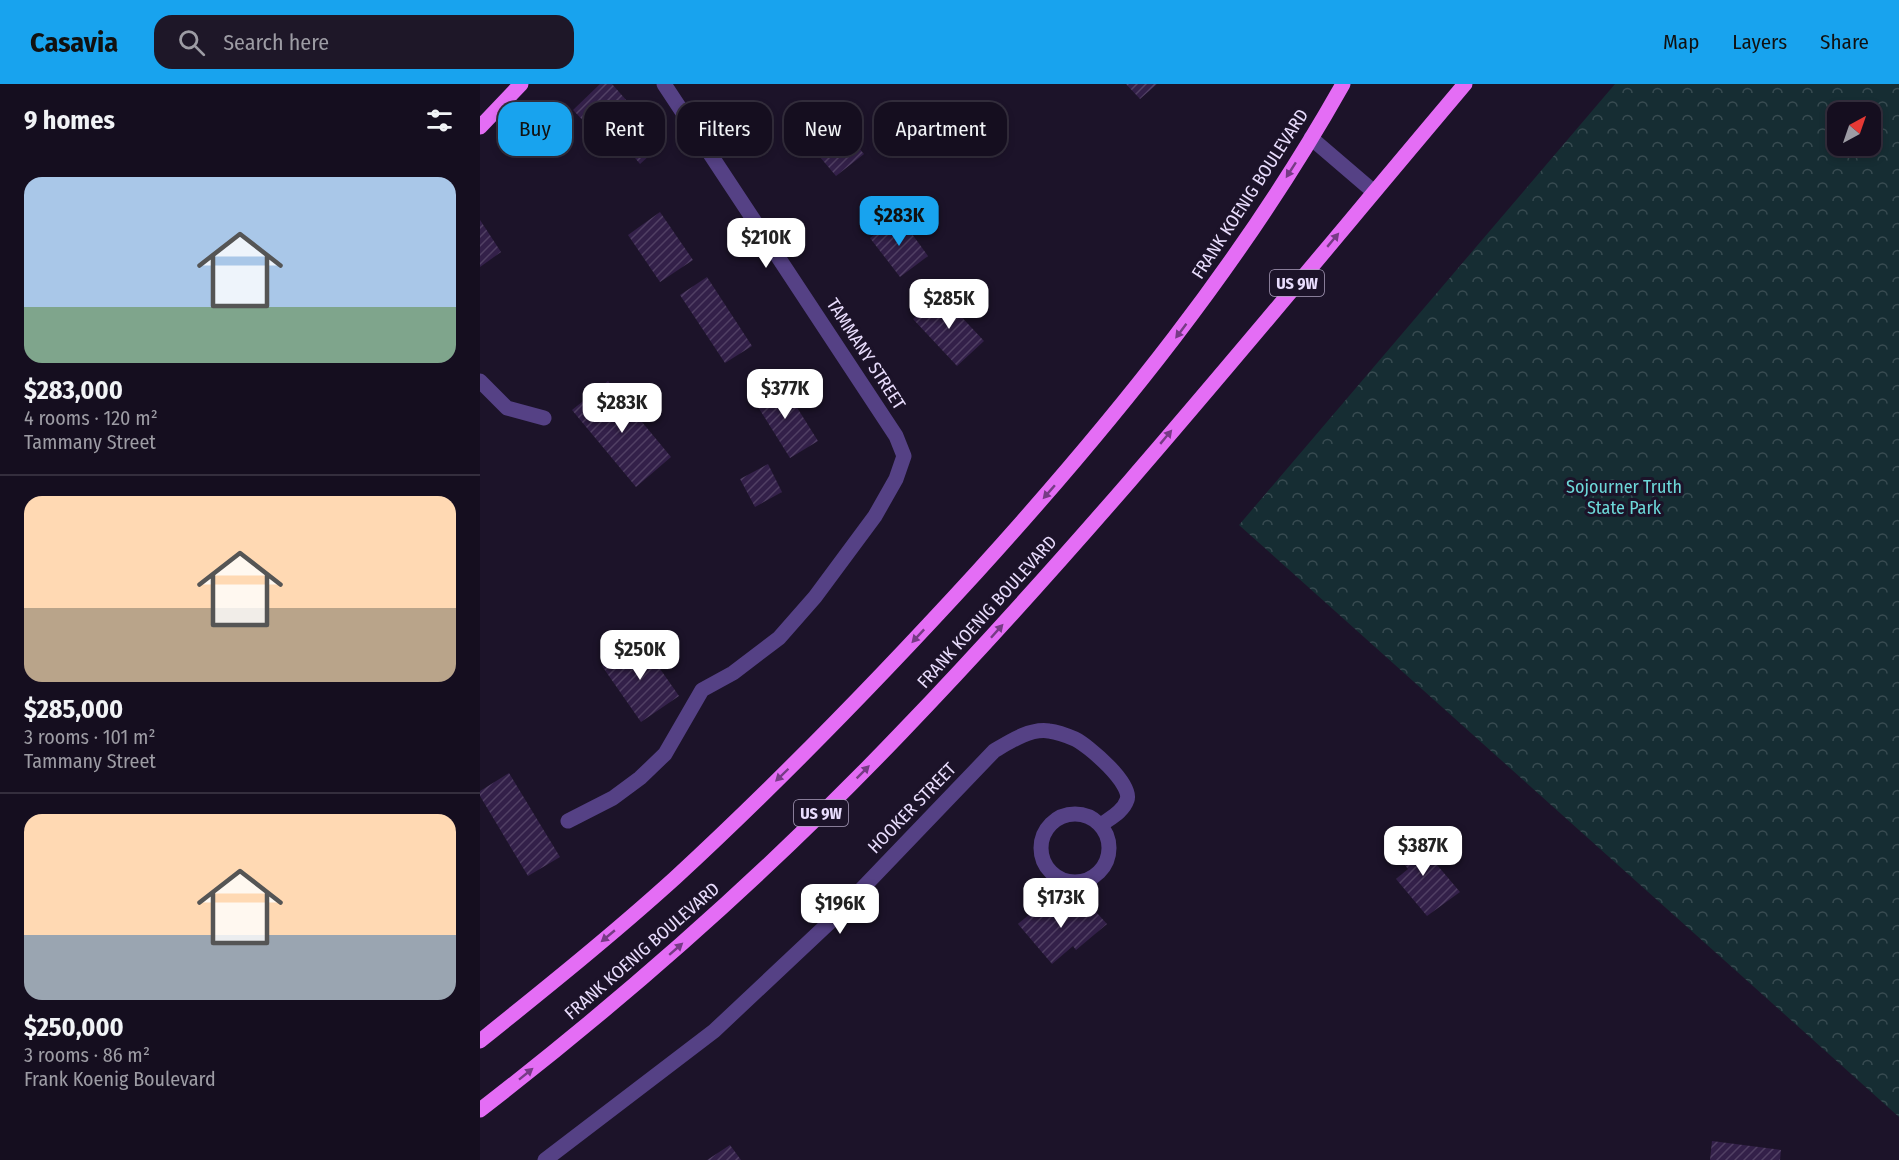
<!DOCTYPE html>
<meta charset="utf-8">
<style>
:root{--surface:#150e1f;--page:#1e1728;--text:#f1f3f6;--muted:#9d9ca4;--line:#342e3d;--accent:#18a3ee}
body{margin:0;font-family:"Fira Sans Condensed",sans-serif;background:var(--page);color:var(--text);height:100vh;display:flex;flex-direction:column;font-size:22px;white-space:nowrap}
*{box-sizing:border-box;margin:0}
p{font-size:20px;color:var(--muted)}
.icon{flex:none;width:33px;height:33px;fill:none;stroke:currentColor;stroke-width:2;stroke-linecap:round;stroke-linejoin:round}
.map{position:relative;flex:1;overflow:hidden}
.panel{display:flex;flex-direction:column;background:var(--surface);width:480px}
.panel>*{flex:none}
.guide{position:absolute;left:18px;top:18px;width:570px;height:54px;display:flex;gap:12px}
.needle{width:39px;rotate:40deg}
.controls{position:absolute;left:1347px;top:18px;display:grid;gap:12px}
.controls a{display:grid;place-items:center;width:54px;height:54px;border-radius:12px;background:var(--surface);box-shadow:0 3px 9px #0003,0 0 0 2px var(--line);font-size:30px}
.price{position:absolute;translate:-50% -51px;padding:0 14px;border-radius:12px;background:#fff;color:#222;font-size:20px;line-height:39px;filter:drop-shadow(0 2px 3px #0008)}
.price::after{content:'';position:absolute;left:50%;top:36px;width:18px;height:14px;margin-left:-9px;background:inherit;clip-path:polygon(0 0,100% 0,50% 100%)}
.price.active{background:var(--accent);color:#111}
ul{padding:0;list-style:none}
li{display:grid;align-content:center;gap:12px;height:318px;padding:0 24px}
li+li{border-top:2px solid var(--line)}
li span{display:grid;place-items:center;height:186px;border-radius:18px;color:#555}
li>.icon{margin-inline-start:auto}
span .icon{width:108px;height:108px;fill:#fffc;stroke-width:1}
li b{font-size:26px}
h2{display:flex;justify-content:space-between;align-items:center;height:72px;padding:0 24px;font-size:26px}
.pill{padding:0 21px;border-radius:18px;background:var(--surface);box-shadow:0 3px 9px #0003,0 0 0 2px var(--line);font-size:21px;line-height:54px}
.pill.active{background:var(--accent);color:#111}
header{display:flex;align-items:center;gap:36px;box-sizing:border-box;height:84px;padding:0 30px;background:var(--accent);color:#111}
header strong{font-size:28px}
nav{display:flex;gap:33px;margin-inline-start:auto;font-size:21px}
.search{width:420px;height:54px;background:var(--page);display:flex;align-items:center;gap:15px;box-sizing:border-box;padding:0 21px;border-radius:18px;color:var(--muted);font-size:22px}
main{display:flex;flex:1;min-height:0}
.map>svg:first-child{display:block}
.forest{fill:url(#forest-crowns);fill-rule:evenodd}
.building{fill:url(#building-hatch)}
.lines{fill:none;stroke-linecap:round;stroke-linejoin:round}
.minor{stroke:#554185;stroke-width:15}
.major{stroke:#e46df5;stroke-width:15}
.oneway{fill:#763b85}
.labels{text-anchor:middle;dominant-baseline:central;stroke-width:6;stroke-linejoin:round;paint-order:stroke}
.shield{fill:#1c1329;stroke:#aca0bd;stroke-width:1.5}
.shield-label{font-size:16px;font-weight:bold;fill:#e9ddfd}
.street-label{font-size:18px;fill:#e9ddfd;stroke:#1c1329}
.park-label{font-size:18px;fill:#6dd9d9;stroke:#1c1329}
</style>
<header>
<strong>Casavia</strong>
<div class="search"><svg class="icon" aria-label="search" viewBox="0 0 24 24"><circle cx="10" cy="10" r="6"/><path d="M15 15l6 6"/></svg>Search here</div>
<nav><a>Map</a><a>Layers</a><a>Share</a></nav>
</header>
<main>
<section class="panel">
<h2>9 homes<svg class="icon" aria-label="filters" viewBox="0 0 24 24"><path d="M4 7h16M4 17h16"/><circle cx="9" cy="7" r="2"/><circle cx="15" cy="17" r="2"/></svg></h2>
<ul>
<li><span style="background:linear-gradient(#a9c7e8 70%,#7fa58c 0)"><svg class="icon" aria-label="home" viewBox="0 0 24 24"><path d="M3 11l9-7 9 7M6 9v11h12V9"/></svg></span><div><b>$283,000</b><p>4 rooms · 120 m²</p><p>Tammany Street</p></div></li>
<li><span style="background:linear-gradient(#ffd9b3 60%,#b9a48a 0)"><svg class="icon" aria-label="home" viewBox="0 0 24 24"><path d="M3 11l9-7 9 7M6 9v11h12V9"/></svg></span><div><b>$285,000</b><p>3 rooms · 101 m²</p><p>Tammany Street</p></div></li>
<li><span style="background:linear-gradient(#ffd9b3 65%,#9aa5b1 0)"><svg class="icon" aria-label="home" viewBox="0 0 24 24"><path d="M3 11l9-7 9 7M6 9v11h12V9"/></svg></span><div><b>$250,000</b><p>3 rooms · 86 m²</p><p>Frank Koenig Boulevard</p></div></li>
</ul>
</section>
<div class="map">
<svg width="1419" height="1076" viewBox="0 0 1419 1076">
<defs>
<pattern id="forest-crowns" width="20" height="18" patternUnits="userSpaceOnUse" patternTransform="scale(1.5)"><rect width="20" height="18" fill="#162d33"/><path d="M2 6a3 3 0 1 1 6 0M12 15a3 3 0 1 1 6 0" fill="none" stroke="#384b51"/></pattern>
<pattern id="building-hatch" width="6" height="6" patternUnits="userSpaceOnUse" patternTransform="scale(1.5)"><rect width="6" height="6" fill="#332049"/><path d="M-1 1l2-2M0 6l6-6M5 7l2-2" fill="none" stroke="#514064"/></pattern>
</defs>
<rect width="100%" height="100%" fill="#1c1329"/>
<path class="forest" d="M1135,0H1419V1033L759,441ZM1358,28H1390V62H1358Z"/>
<path class="building" d="M120,0H132L147,17L114,48L93,26Z
M646,0H677L660,15Z
M339,16L384,70L356,92L311,39Z
M152,28L180,62L160,80L131,45Z
M180,128L213,176L180,198L148,151Z
M419,132L448,172L420,193L390,154Z
M0,136L21,168L0,183Z
M227,193L272,262L245,279L200,211Z
M460,210L504,257L477,282L433,235Z
M128,297L191,373L156,403L92,326Z
M301,298L338,357L310,374L273,315Z
M288,380L302,408L275,423L260,395Z
M160,556L199,612L161,638L122,582Z
M29,689L80,773L48,792L0,712V707Z
M930,749L980,808L947,832L916,795L928,785L912,765Z
M565,817L582,837L606,817L627,840L596,866L593,862L572,880L538,840Z
M1232,1057L1301,1066L1300,1076H1230Z
M250,1061L261,1076H227Z"/>
<g class="lines">
<path class="minor" d="M831,54L894,108
M0,297L27,324L64,334
M561 764a34 34 0 1 1 68 0a34 34 0 1 1-68 0Z
M88,737L133,714L160,694L185,670L222,606L253,589L299,554L335,513L395,432L416,395L424,372L416,352L184,0
M65,1076L234,947L351,837L514,667C529,658 550,644 569,647C577,648 588,652 595,655C609,662 653,700 647,716C643,728 630,734 621,741"/>
<path class="major" d="M0,43L41,0
M0,957C66,904 132,851 195,794C300,697 400,594 497,488C634,337 763,178 863,0
M0,1026C149,911 291,785 421,649C620,442 800,219 985,0"/>
</g>
<defs><path id="oneway-solid" d="M-6-.8H1V-3.2L6.5 0L1 3.2V.8H-6Z" transform="scale(1.5)"/></defs>
<g class="oneway">
<use href="#oneway-solid" transform="translate(811 86) rotate(123)"/>
<use href="#oneway-solid" transform="translate(853 156) rotate(-50)"/>
<use href="#oneway-solid" transform="translate(701 247) rotate(127)"/>
<use href="#oneway-solid" transform="translate(686 353) rotate(-50)"/>
<use href="#oneway-solid" transform="translate(569 408) rotate(131)"/>
<use href="#oneway-solid" transform="translate(517 547) rotate(-48)"/>
<use href="#oneway-solid" transform="translate(438 552) rotate(133)"/>
<use href="#oneway-solid" transform="translate(383 688) rotate(-45)"/>
<use href="#oneway-solid" transform="translate(302 691) rotate(136)"/>
<use href="#oneway-solid" transform="translate(128 852) rotate(140)"/>
<use href="#oneway-solid" transform="translate(196 865) rotate(-41)"/>
<use href="#oneway-solid" transform="translate(46 990) rotate(-39)"/>
</g>
<g class="labels">
<g class="shield">
<rect x="790" y="186" width="54" height="26" rx="4.5"/>
<rect x="314" y="716" width="54" height="26" rx="4.5"/>
</g>
<g class="shield-label">
<text x="817" y="199">US 9W</text>
<text x="341" y="729">US 9W</text>
</g>
<g class="street-label">
<text transform="translate(770 110) rotate(-57)">FRANK KOENIG BOULEVARD</text>
<text transform="translate(386 270) rotate(57)">TAMMANY STREET</text>
<text transform="translate(507 528) rotate(-48)">FRANK KOENIG BOULEVARD</text>
<text transform="translate(432 724) rotate(-46)">HOOKER STREET</text>
<text transform="translate(162 867) rotate(-41)">FRANK KOENIG BOULEVARD</text>
</g>
<g class="park-label">
<text x="1144" y="403">Sojourner Truth<tspan x="1144" dy="21">State Park</tspan></text>
</g>
</g>
</svg>
<div class="controls">
<a><svg class="needle" viewBox="-14 -14 28 28"><path d="M0-13l5 13h-10z" fill="#e53935"/><path d="M0 13l5-13h-10z" fill="#9d9ca4"/></svg></a>
</div>
<b class="price active" style="left:419px;top:163px">$283K</b>
<b class="price" style="left:286px;top:185px">$210K</b>
<b class="price" style="left:469px;top:246px">$285K</b>
<b class="price" style="left:305px;top:336px">$377K</b>
<b class="price" style="left:142px;top:350px">$283K</b>
<b class="price" style="left:160px;top:597px">$250K</b>
<b class="price" style="left:943px;top:793px">$387K</b>
<b class="price" style="left:581px;top:845px">$173K</b>
<b class="price" style="left:360px;top:851px">$196K</b>
<div class="guide">
<a class="pill active">Buy</a>
<a class="pill">Rent</a>
<a class="pill">Filters</a>
<a class="pill">New</a>
<a class="pill">Apartment</a>
</div>
</div>
</main>
